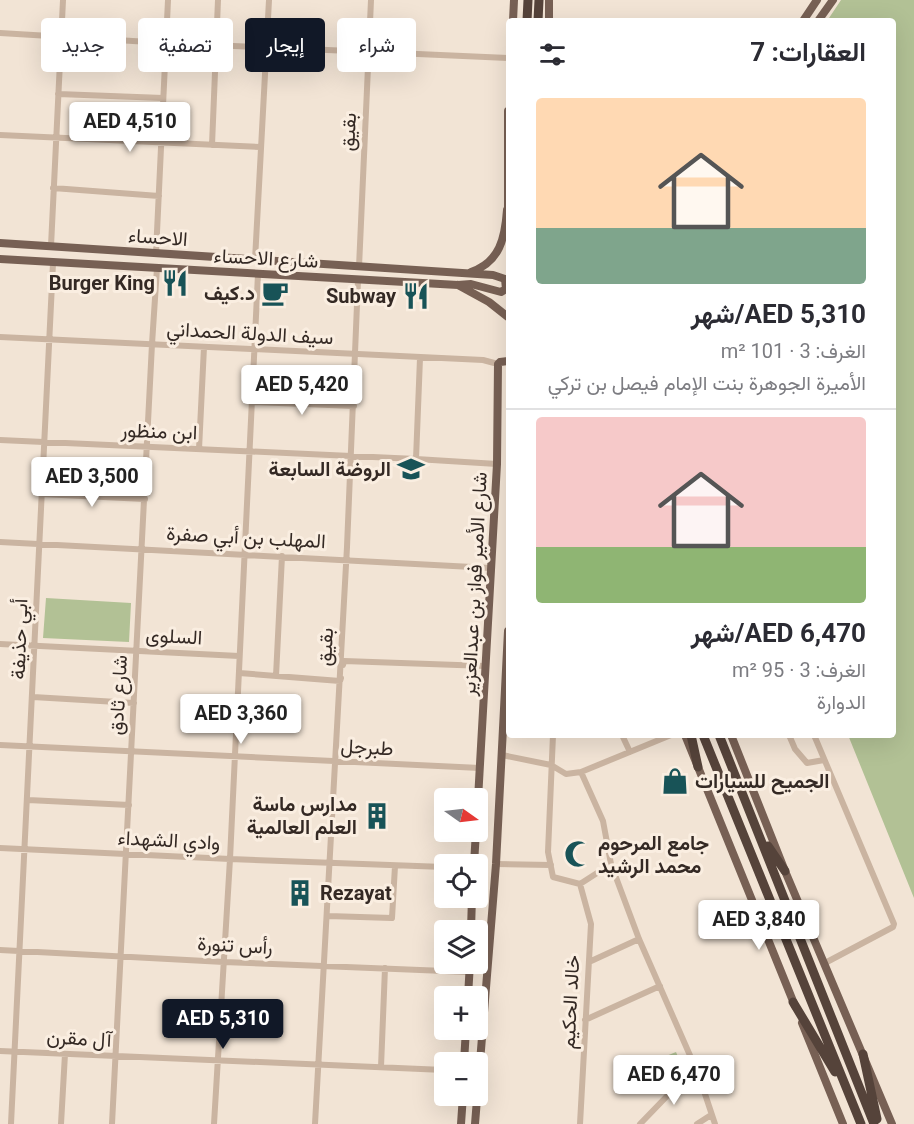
<!DOCTYPE html>
<html lang="ar">
<meta charset="utf-8">
<style>
:root{--surface:#fff;--page:#f2f2f3;--text:#2b2b33;--muted:#7c7c81;--line:#e1e1e2;--accent:#111827}
body{margin:0;font-family:Roboto,Vazirmatn,sans-serif;background:var(--page);color:var(--text);direction:rtl;height:100vh;display:flex;flex-direction:column;font-size:22px;white-space:nowrap}
*{box-sizing:border-box;margin:0}
p{font-size:20px;color:var(--muted)}
.icon{flex:none;width:33px;height:33px;fill:none;stroke:currentColor;stroke-width:2;stroke-linecap:round;stroke-linejoin:round}
.map{position:relative;flex:1;overflow:hidden;direction:ltr}
.side{position:absolute;left:506px;top:18px;width:390px;height:720px;display:flex;flex-direction:column;background:var(--surface);border-radius:6px;box-shadow:0 6px 24px #0002;direction:rtl}
.side>*{flex:none}
.hud{position:absolute;left:18px;top:18px;width:398px;height:54px;direction:rtl;display:flex;gap:12px}
.needle{width:39px;rotate:104deg}
.controls{position:absolute;left:434px;top:788px;display:grid;gap:12px}
.controls a{display:grid;place-items:center;width:54px;height:54px;border-radius:6px;background:var(--surface);box-shadow:0 6px 24px #0002;font-size:30px}
.price{position:absolute;translate:-50% -51px;padding:0 14px;border-radius:6px;background:#fff;color:#222;font-size:20px;line-height:39px;filter:drop-shadow(0 2px 3px #0008)}
.price::after{content:'';position:absolute;left:50%;top:36px;width:18px;height:14px;margin-left:-9px;background:inherit;clip-path:polygon(0 0,100% 0,50% 100%)}
.price.selected{background:var(--accent);color:#fff}
ul{padding:0;list-style:none}
li{display:grid;align-content:center;gap:12px;height:318px;padding:0 30px}
li+li{border-top:2px solid var(--line)}
li span{display:grid;place-items:center;height:186px;border-radius:6px;color:#555}
li>.icon{margin-inline-start:auto}
span .icon{width:108px;height:108px;fill:#fffc;stroke-width:1}
li b{font-size:26px}
h2{display:flex;justify-content:space-between;align-items:center;height:72px;padding:0 30px;font-size:26px}
.pill{padding:0 21px;border-radius:6px;background:var(--surface);box-shadow:0 6px 24px #0002;font-size:21px;line-height:54px}
.pill.selected{background:var(--accent);color:#fff}
.map>svg:first-child{display:block}
.green{fill:#b2c195}
.lines{fill:none;stroke-linecap:round;stroke-linejoin:round}
.minor{stroke:#cab4a1;stroke-width:6}
.major{stroke:#776054;stroke-width:8}
.highway{stroke:#55433a;stroke-width:9}
.labels{text-anchor:middle;dominant-baseline:central;stroke-width:6;stroke-linejoin:round;paint-order:stroke}
.street-label{font-size:20px;fill:#342924;stroke:#faeee1}
.poi-label{font-size:20px;font-weight:bold;fill:#342924;stroke:#faeee1;text-anchor:end}
</style>
<div class="map">
<svg width="914" height="1124" viewBox="0 0 914 1124">
<rect width="100%" height="100%" fill="#f2e4d5"/>
<path class="green" d="M841,0H914V898L848,735H892V21H827Z
M46,598L131,603L129,642L43,638Z
M676,1052L679,1059L657,1069L654,1061Z"/>
<g class="lines">
<path class="minor" d="M0,33L166,43L508,58
M58,94L163,98
M0,135L260,147
M212,145L218,0
M53,188L159,196
M51,246L63,0
M156,253L168,0
M255,260L269,0
M359,267L371,0
M0,337L483,360L498,364
M252,402L354,406
M0,440L416,459L497,464
M199,449L204,347
M416,459L420,358
M41,494L145,499
M0,542L491,568
M0,644L239,656
M343,665L344,661L486,666
M239,673L340,681L341,678
M276,676L282,556
M33,697L134,703
M553,735L548,852L553,877L580,884L611,864
M622,735L630,752
M789,735L795,749L807,763L824,760
M814,735L894,924L893,927L825,963
M0,745L480,768
M502,755L551,765L566,774L581,772L671,735
M581,772L603,821L611,864L639,939L699,1076L715,1124
M28,800L129,805
M0,848L230,859L444,867
M496,864L551,865
M328,916L392,918L395,866
M0,950L224,962L469,972
M589,962L639,939
M585,1020L660,986
M0,1051L444,1070
M381,1067L385,968
M11,1124L53,263
M61,1124L65,1054
M112,1124L152,344L157,268
M214,1124L230,859L258,274
M315,1124L347,547L358,280
M580,1124L591,924L580,884
M640,1124L670,1093L699,1076
M697,1124L711,1115"/>
<path class="major" d="M513,21L514,0
M549,21V0
M803,21L817,0
M818,21L833,0
M508,111V213
M0,243L493,275L505,279L506,289L501,292L471,284L458,285L0,259
M471,272C500,262 505,238 507,210
M458,285L489,302L508,317
M685,735L795,1006
M731,735L785,871L892,1124
M477,817L497,464L498,364L500,362L508,361
M474,864L476,831
M471,930L472,897
M468,996L470,963
M802,1023L843,1124
M464,1062L466,1029
M461,1124L463,1095
M475,1124L496,864L508,631"/>
<path class="highway" d="M527,21L528,0
M538,21L539,0
M691,735L698,767
M703,735L861,1124
M719,735L874,1124
M768,846L785,871
M793,1002L835,1072
M863,1054L877,1119"/>
</g>
<defs>
<symbol id="restaurant-bare" viewBox="-9 -9 18 18"><path d="M-5-6h1v4h1v-4h1v4h1v-4h1v5L-1.5 .5V6h-2V.5L-5-1ZM5-6V6H3V1.5H1.5Q1.5-4 5-6Z" fill="#185357" stroke="#faeee1" stroke-width="2.5" paint-order="stroke"/></symbol>
<symbol id="cafe-bare" viewBox="-9 -9 18 18"><path d="M-5.5-4.5H6V0H3Q3 3.5 0 3.5H-2.5Q-5.5 3.5-5.5 0ZM3-3.2v2h1.7v-2ZM-6 4.5H4V6H-6Z" fill="#185357" stroke="#faeee1" stroke-width="2.5" paint-order="stroke"/></symbol>
<symbol id="school-bare" viewBox="-9 -9 18 18"><path d="M0-5L7-2L0 1L-7-2ZM-4 1L0 2.5L4 1V4Q0 6-4 4Z" fill="#185357" stroke="#faeee1" stroke-width="2.5" paint-order="stroke"/></symbol>
<symbol id="shop-bare" viewBox="-9 -9 18 18"><path d="M-5-2.5h2.3a2.7 3.5 0 0 1 5.4 0H5L5.5 6h-11ZM-1.5-2.5h3a1.5 2.3 0 0 0-3 0Z" fill="#185357" stroke="#faeee1" stroke-width="2.5" paint-order="stroke"/></symbol>
<symbol id="building-bare" viewBox="-9 -9 18 18"><path d="M-4-6H4V6H1V3H-1V6H-4ZM-2.5-4.3h1.7v1.8h-1.7ZM.8-4.3h1.7v1.8H.8ZM-2.5-1h1.7V.8h-1.7ZM.8-1h1.7V.8H.8Z" fill="#185357" stroke="#faeee1" stroke-width="2.5" paint-order="stroke"/></symbol>
<symbol id="mosque-bare" viewBox="-9 -9 18 18"><path d="M3.5-4.9A6 6 0 1 0 3.5 4.9A5 5 0 1 1 3.5-4.9Z" fill="#185357" stroke="#faeee1" stroke-width="2.5" paint-order="stroke"/></symbol>
</defs>
<g fill-rule="evenodd">
<use href="#restaurant-bare" x="156" y="264" width="38" height="38"/>
<use href="#cafe-bare" x="256" y="274" width="38" height="38"/>
<use href="#restaurant-bare" x="397" y="277" width="38" height="38"/>
<use href="#school-bare" x="392" y="450" width="38" height="38"/>
<use href="#shop-bare" x="656" y="762" width="38" height="38"/>
<use href="#building-bare" x="358" y="797" width="38" height="38"/>
<use href="#mosque-bare" x="559" y="835" width="38" height="38"/>
<use href="#building-bare" x="281" y="874" width="38" height="38"/>
</g>
<g class="labels">
<g class="street-label">
<text transform="translate(348 132) rotate(-87)">بقيق</text>
<text transform="translate(158 237) rotate(4)">الاحساء</text>
<text transform="translate(266 258) rotate(3)">شارع الاحساء</text>
<text transform="translate(250 333) rotate(3)">سيف الدولة الحمداني</text>
<text transform="translate(159 431) rotate(2)">ابن منظور</text>
<text transform="translate(246 537) rotate(3)">المهلب بن أبي صفرة</text>
<text transform="translate(474 584) rotate(-87)">شارع الأمير فواز بن عبدالعزير</text>
<text transform="translate(174 636) rotate(3)">السلوى</text>
<text transform="translate(19 639) rotate(-88)">أبي حذيفة</text>
<text transform="translate(325 647) rotate(-87)">بقيق</text>
<text transform="translate(118 695) rotate(-87)">شارع ثادق</text>
<text transform="translate(367 747) rotate(3)">طبرجل</text>
<text transform="translate(169 840) rotate(3)">وادي الشهداء</text>
<text transform="translate(235 945) rotate(3)">رأس تنورة</text>
<text transform="translate(570 1002) rotate(-87)">خالد الحكيم</text>
<text transform="translate(79 1038) rotate(3)">آل مقرن</text>
</g>
<g class="poi-label">
<text x="155" y="283">Burger King</text>
<text x="255" y="293">د.كيف</text>
<text x="396" y="296">Subway</text>
<text x="391" y="469">الروضة السابعة</text>
<text x="695" y="781" text-anchor="start">الجميح للسيارات</text>
<text x="357" y="804">مدارس ماسة<tspan x="357" dy="23">العلم العالمية</tspan></text>
<text x="598" y="843" text-anchor="start">جامع المرحوم<tspan x="598" dy="23">محمد الرشيد</tspan></text>
<text x="320" y="893" text-anchor="start">Rezayat</text>
</g>
</g>
</svg>
<div class="controls">
<a><svg class="needle" viewBox="-14 -14 28 28"><path d="M0-13l5 13h-10z" fill="#e53935"/><path d="M0 13l5-13h-10z" fill="#7c7c81"/></svg></a>
<a><svg class="icon" aria-label="locate" viewBox="0 0 24 24"><circle cx="12" cy="12" r="6"/><path d="M12 2v4M12 18v4M2 12h4M18 12h4"/></svg></a>
<a><svg class="icon" aria-label="layers" viewBox="0 0 24 24"><path d="M12 4l9 5-9 5-9-5zM3 14l9 5 9-5"/></svg></a>
<a>+</a>
<a>−</a>
</div>
<b class="price" style="left:130px;top:153px">AED 4,510</b>
<b class="price" style="left:302px;top:416px">AED 5,420</b>
<b class="price" style="left:92px;top:508px">AED 3,500</b>
<b class="price" style="left:241px;top:745px">AED 3,360</b>
<b class="price" style="left:759px;top:951px">AED 3,840</b>
<b class="price selected" style="left:223px;top:1050px">AED 5,310</b>
<b class="price" style="left:674px;top:1106px">AED 6,470</b>
<div class="hud">
<a class="pill">شراء</a>
<a class="pill selected">إيجار</a>
<a class="pill">تصفية</a>
<a class="pill">جديد</a>
</div>
<section class="side">
<h2>العقارات: 7<svg class="icon" aria-label="filters" viewBox="0 0 24 24"><path d="M4 7h16M4 17h16"/><circle cx="9" cy="7" r="2"/><circle cx="15" cy="17" r="2"/></svg></h2>
<ul>
<li><span style="background:linear-gradient(#ffd9b3 70%,#7fa58c 0)"><svg class="icon" aria-label="home" viewBox="0 0 24 24"><path d="M3 11l9-7 9 7M6 9v11h12V9"/></svg></span><div><b>AED 5,310/شهر</b><p>الغرف: 3 · 101 m²</p><p>الأميرة الجوهرة بنت الإمام فيصل بن تركي</p></div></li>
<li><span style="background:linear-gradient(#f6c9c9 70%,#8fb573 0)"><svg class="icon" aria-label="home" viewBox="0 0 24 24"><path d="M3 11l9-7 9 7M6 9v11h12V9"/></svg></span><div><b>AED 6,470/شهر</b><p>الغرف: 3 · 95 m²</p><p>الدوارة</p></div></li>
</ul>
</section>
</div>
